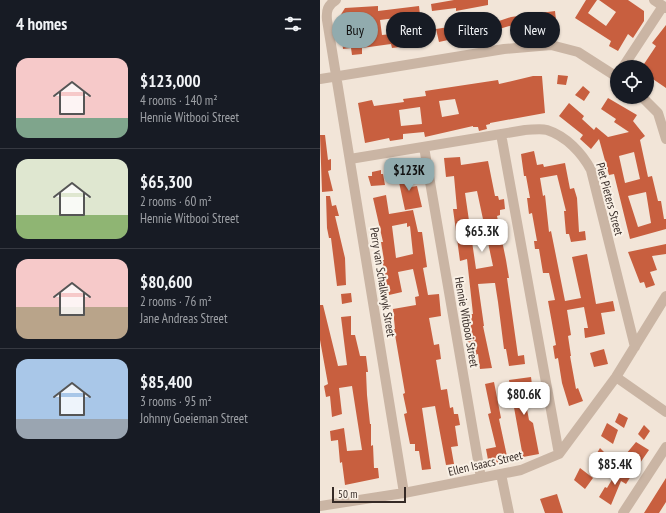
<!DOCTYPE html>
<meta charset="utf-8">
<style>
:root{--surface:#171b24;--page:#242831;--text:#f1f3f6;--muted:#9ea1a6;--line:#363941;--accent:#91abae}
body{margin:0;font-family:"PT Sans Narrow",sans-serif;background:var(--page);color:var(--text);height:100vh;display:flex;flex-direction:column;font-size:15px;white-space:nowrap}
*{box-sizing:border-box;margin:0}
p{font-size:13px;color:var(--muted)}
.icon{flex:none;width:22px;height:22px;fill:none;stroke:currentColor;stroke-width:2;stroke-linecap:round;stroke-linejoin:round}
.map{position:relative;flex:1;overflow:hidden}
.side{display:flex;flex-direction:column;background:var(--surface);width:320px}
.side>*{flex:none}
.banner{position:absolute;left:12px;top:12px;width:274px;height:36px;display:flex;gap:8px}
.fabs{position:absolute;left:290px;top:60px;display:grid;gap:8px}
.fabs a{display:grid;place-items:center;width:44px;height:44px;border-radius:50%;background:var(--surface);box-shadow:0 1px 3px #0004;font-size:20px}
.scale{position:absolute;left:12px;bottom:10px;width:74px;box-sizing:border-box;padding-left:4px;border:2px solid #352a26;border-top:0;font-size:11px;line-height:14px;white-space:nowrap;color:#352a26;-webkit-text-stroke:3px #f9f0e5;paint-order:stroke}
.price{position:absolute;translate:-50% -34px;padding:0 9px;border-radius:8px;background:#fff;color:#222;font-size:13px;line-height:26px;filter:drop-shadow(0 1px 2px #0008)}
.price::after{content:'';position:absolute;left:50%;top:24px;width:12px;height:9px;margin-left:-6px;background:inherit;clip-path:polygon(0 0,100% 0,50% 100%)}
.price.on{background:var(--accent);color:#111}
ul{padding:0;list-style:none}
li{display:flex;align-items:center;gap:12px;height:100px;padding:0 16px}
li+li{border-top:1px solid var(--line)}
li span{display:grid;place-items:center;flex:none;width:112px;height:80px;border-radius:12px;color:#555}
li>.icon{margin-inline-start:auto}
span .icon{width:48px;height:48px;fill:#fffc;stroke-width:1}
li b{font-size:17px}
h2{display:flex;justify-content:space-between;align-items:center;height:48px;padding:0 16px;font-size:17px}
.pill{padding:0 14px;border-radius:18px;background:var(--surface);box-shadow:0 1px 3px #0004;font-size:14px;line-height:36px}
.pill.on{background:var(--accent);color:#111}
main{display:flex;flex:1;min-height:0}
.map>svg:first-child{display:block}
.building{fill:#c85f3f;fill-rule:evenodd}
.lines{fill:none;stroke-linecap:round;stroke-linejoin:round}
.minor{stroke:#cab5a4;stroke-width:10}
.labels{text-anchor:middle;dominant-baseline:central;stroke-width:4;stroke-linejoin:round;paint-order:stroke}
.street-label{font-size:12px;fill:#352a26;stroke:#f9f0e5}
</style>
<main>
<section class="side">
<h2>4 homes<svg class="icon" aria-label="filters" viewBox="0 0 24 24"><path d="M4 7h16M4 17h16"/><circle cx="9" cy="7" r="2"/><circle cx="15" cy="17" r="2"/></svg></h2>
<ul>
<li><span style="background:linear-gradient(#f6c9c9 75%,#7fa58c 0)"><svg class="icon" aria-label="home" viewBox="0 0 24 24"><path d="M3 11l9-7 9 7M6 9v11h12V9"/></svg></span><div><b>$123,000</b><p>4 rooms · 140 m²</p><p>Hennie Witbooi Street</p></div></li>
<li><span style="background:linear-gradient(#dfe7d0 70%,#8fb573 0)"><svg class="icon" aria-label="home" viewBox="0 0 24 24"><path d="M3 11l9-7 9 7M6 9v11h12V9"/></svg></span><div><b>$65,300</b><p>2 rooms · 60 m²</p><p>Hennie Witbooi Street</p></div></li>
<li><span style="background:linear-gradient(#f6c9c9 60%,#b9a48a 0)"><svg class="icon" aria-label="home" viewBox="0 0 24 24"><path d="M3 11l9-7 9 7M6 9v11h12V9"/></svg></span><div><b>$80,600</b><p>2 rooms · 76 m²</p><p>Jane Andreas Street</p></div></li>
<li><span style="background:linear-gradient(#a9c7e8 75%,#9aa5b1 0)"><svg class="icon" aria-label="home" viewBox="0 0 24 24"><path d="M3 11l9-7 9 7M6 9v11h12V9"/></svg></span><div><b>$85,400</b><p>3 rooms · 95 m²</p><p>Johnny Goeieman Street</p></div></li>
</ul>
</section>
<div class="map">
<svg width="346" height="513" viewBox="0 0 346 513">
<rect width="100%" height="100%" fill="#f2e5d8"/>
<path class="building" d="M134,0H168V5L136,11V8L112,11L111,4Z
M266,0H277L268,13L286,26L296,12L279,0H308L324,11V21L313,38L308,34L298,51L289,46L291,41L255,18Z
M58,6V11L99,6L100,15L60,20L62,35L102,31L104,44L72,48L71,44L42,48V54L32,55L31,48L23,49L20,16L25,8Z
M235,11L236,20L216,24V26L207,28L206,21L176,30V32L162,34V31L127,37L128,40L119,42L116,29L154,23L176,20V22L191,17Z
M346,25V88L327,75V67H322L336,46L332,43Z
M238,75L248,76L246,85L237,84Z
M213,76H222L225,113L170,123V124L166,125L167,129L159,131L158,127H153V126L105,137L104,132L83,134V139L70,141L69,138L45,143L38,103L52,100L54,106L84,102L83,99L106,96L105,91L178,80L179,84ZM135,99L139,114L122,117L119,101ZM100,107L102,124L81,126L79,110Z
M263,86L270,92L264,101L255,95Z
M288,98L317,115L313,121L325,136L320,140L328,177L332,176L338,201H341L344,219H346V229L310,239L294,174L289,175L279,139L271,149L260,139L263,135L239,116L249,103L264,116L262,119L274,130L276,127L288,137L309,132L294,122L296,119L281,109ZM314,152L320,179L305,183L299,156ZM326,192L331,223L318,227L308,196Z
M0,135H5L8,160L11,159V170L8,171L13,191L2,192Z
M214,151L217,165L223,164L224,167L245,163L250,189L254,188L257,198L259,232L265,231L266,240L251,242L249,234H246L244,211H246L237,175L220,178L223,196L225,195L229,232L231,231L245,301L261,298L252,257L267,254L276,304L293,301L295,311L281,313L285,334L265,338L264,328H268L264,307L247,310L251,335L248,336L251,356H250L256,389L258,388L263,401L249,406L242,383L238,358L235,359L233,346L236,345L228,301L235,300L229,273H223L219,249H215L214,241H217L212,213L209,214L207,198H210L206,176H204L201,154Z
M140,157L141,165L168,161L175,196H178L179,200L184,199L185,209L180,210V215L177,216L186,260L189,278H187L198,356L204,355L205,364L189,366L186,349H184L178,302L175,283H173L158,284L164,326H163L172,368L160,369L158,354L150,356L147,340H150L147,319L151,318L150,314H153L147,259L140,261L133,209H137L134,176L126,177L124,158ZM157,191L173,266L156,269L145,193Z
M61,170V174H63L65,185L51,186L48,176H52V172Z
M89,171L91,187L97,186L102,207L85,210L77,173Z
M66,195L69,214L93,210L98,232H102L107,267L103,268L108,295L119,294L121,316L109,318L114,345L119,344L121,359L116,360L121,390L127,389L130,408L133,407L134,414H138L140,425L135,426L138,446L131,447L134,464L126,465L115,406L102,408L111,469L102,470L99,451H95V444H90L84,414L87,413L83,394L85,393L74,329H75L73,309L96,305L95,297L99,296L93,269L78,272L82,292L69,295L62,260H64L61,242H63L53,198ZM87,223V227L90,226L93,254L76,258L72,226Z
M6,196H10L12,206L16,205L19,216H15L25,258L26,285L17,286L11,238H9L7,228Z
M346,244V254L332,256L337,270L330,272L335,285L326,288L324,282L320,283L308,252Z
M31,293L32,302L22,304L21,294Z
M0,305H3L18,366L27,365L21,317L31,316V335H35L40,356H46L48,372H46L47,395L50,424H51V446L53,445L54,468H58L59,478L25,485L22,462L20,463L18,440L11,441L10,431L24,428L27,451L42,450L32,386L19,388L22,414L12,417L10,396L6,397L4,386L8,384L0,340Z
M284,349L288,364L274,367L270,353Z
M211,377L213,392L204,393L209,420L213,423L219,454L203,457L189,380Z
M174,382L181,418L179,419L188,461L169,465L166,449L176,447L168,414L171,413L165,384Z
M299,413L308,418L304,428L295,422Z
M287,423L298,430L293,444L281,436Z
M324,425L330,431L324,440L318,434Z
M316,442L329,450L320,463L306,454Z
M280,448L288,456L282,467L273,460Z
M300,466L311,476L306,484L301,481L291,505L279,497L285,487L287,488Z
M260,468L273,478L265,489L254,480Z
M346,478V502L339,513H324Z
M237,494L243,513H225L220,499Z"/>
<g class="lines">
<path class="minor" d="M16,0C8,5 6,10 7,20L84,493
M334,0L346,8
M303,67L343,6
M0,79L184,49L231,45L258,52L297,77
M322,97L338,113L346,139
M181,134L239,454
M104,147L161,478
M30,159L205,130C212,130 220,128 227,130C246,136 262,153 271,170L315,347
M296,377L346,412
M181,474L189,513
M0,506L84,493L201,470L239,454L296,377L346,296
M303,513L346,447"/>
</g>
<g class="labels">
<g class="street-label">
<text transform="translate(290 199) rotate(75)">Piet Pieters Street</text>
<text transform="translate(63 282) rotate(81)">Perry van Schalkwyk Street</text>
<text transform="translate(147 322) rotate(80)">Hennie Witbooi Street</text>
<text transform="translate(165 463) rotate(-13)">Ellen Isaacs Street</text>
</g>
</g>
</svg>
<div class="fabs">
<a><svg class="icon" aria-label="locate" viewBox="0 0 24 24"><circle cx="12" cy="12" r="6"/><path d="M12 2v4M12 18v4M2 12h4M18 12h4"/></svg></a>
</div>
<div class="scale">50 m</div>
<b class="price on" style="left:89px;top:192px">$123K</b>
<b class="price" style="left:162px;top:253px">$65.3K</b>
<b class="price" style="left:204px;top:416px">$80.6K</b>
<b class="price" style="left:295px;top:486px">$85.4K</b>
<div class="banner">
<a class="pill on">Buy</a>
<a class="pill">Rent</a>
<a class="pill">Filters</a>
<a class="pill">New</a>
</div>
</div>
</main>
